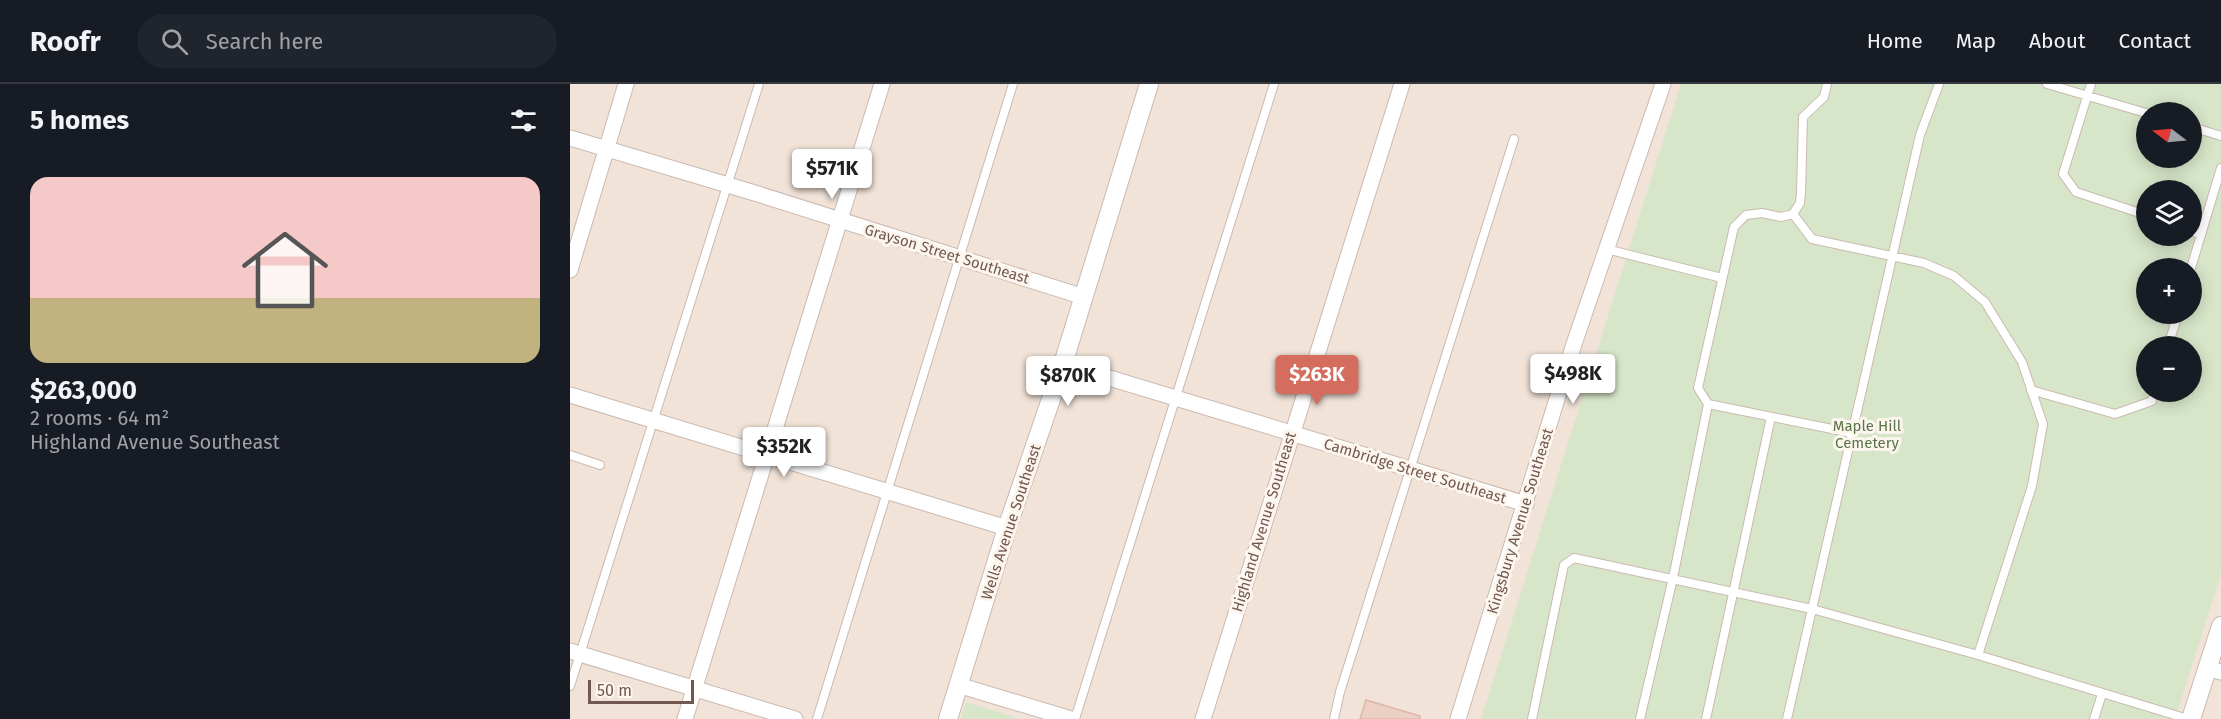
<!DOCTYPE html>
<meta charset="utf-8">
<style>
:root{--surface:#171b24;--page:#20242c;--text:#f1f3f6;--muted:#9ea1a6;--line:#363941;--accent:#d46d5d}
body{margin:0;font-family:"Fira Sans",sans-serif;background:var(--page);color:var(--text);height:100vh;display:flex;flex-direction:column;font-size:22px;white-space:nowrap}
*{box-sizing:border-box;margin:0}
p{font-size:20px;color:var(--muted)}
.icon{flex:none;width:33px;height:33px;fill:none;stroke:currentColor;stroke-width:2;stroke-linecap:round;stroke-linejoin:round}
.map{position:relative;flex:1;overflow:hidden}
.sheet{display:flex;flex-direction:column;background:var(--surface);width:570px}
.sheet>*{flex:none}
.needle{width:39px;rotate:286deg}
.buttons{position:absolute;left:1566px;top:18px;display:grid;gap:12px}
.buttons a{display:grid;place-items:center;width:66px;height:66px;border-radius:50%;background:var(--surface);box-shadow:0 3px 15px #0003;font-size:30px}
.scale{position:absolute;left:18px;bottom:15px;width:106px;box-sizing:border-box;padding-left:6px;border:3px solid #715850;border-top:0;font-size:16px;line-height:21px;white-space:nowrap;color:#715850;-webkit-text-stroke:4px #fdf6ef;paint-order:stroke}
.price{position:absolute;translate:-50% -51px;padding:0 14px;border-radius:6px;background:#fff;color:#222;font-size:20px;line-height:39px;filter:drop-shadow(0 2px 3px #0008)}
.price::after{content:'';position:absolute;left:50%;top:36px;width:18px;height:14px;margin-left:-9px;background:inherit;clip-path:polygon(0 0,100% 0,50% 100%)}
.price.selected{background:var(--accent);color:#fff}
ul{padding:0;list-style:none}
li{display:grid;align-content:center;gap:12px;height:318px;padding:0 30px}
li+li{border-top:2px solid var(--line)}
li span{display:grid;place-items:center;height:186px;border-radius:18px;color:#555}
li>.icon{margin-inline-start:auto}
span .icon{width:108px;height:108px;fill:#fffc;stroke-width:1}
li b{font-size:26px}
h2{display:flex;justify-content:space-between;align-items:center;height:72px;padding:0 30px;font-size:26px}
header{display:flex;align-items:center;gap:36px;box-sizing:border-box;height:84px;padding:0 30px;background:var(--surface);border-bottom:2px solid var(--line)}
header strong{font-size:28px}
nav{display:flex;gap:33px;margin-inline-start:auto;font-size:21px}
.search{width:420px;height:54px;background:var(--page);display:flex;align-items:center;gap:15px;box-sizing:border-box;padding:0 21px;border-radius:33px;color:var(--muted);font-size:22px}
main{display:flex;flex:1;min-height:0}
.map>svg:first-child{display:block}
.residential{fill:#f1e3d8;fill-rule:evenodd}
.green{fill:#d7e6c9;fill-rule:evenodd}
.building{fill:#ecd0c4;stroke:#dcb6a6;stroke-width:1.5}
.lines{fill:none;stroke-linecap:round;stroke-linejoin:round}
.service-casing{stroke:#cbb9b0;stroke-width:10}
.minor-casing{stroke:#cbb9b0;stroke-width:17}
.tertiary-casing{stroke:#cbb9b0;stroke-width:20}
.service{stroke:#fff;stroke-width:8}
.minor{stroke:#fff;stroke-width:15}
.tertiary{stroke:#fff;stroke-width:18}
.labels{text-anchor:middle;dominant-baseline:central;stroke-width:6;stroke-linejoin:round;paint-order:stroke}
.street-label{font-size:15px;fill:#715850;stroke:#fdf6ef}
.park-label{font-size:15px;fill:#5a7549;stroke:#fdf6ef}
</style>
<header>
<strong>Roofr</strong>
<div class="search"><svg class="icon" aria-label="search" viewBox="0 0 24 24"><circle cx="10" cy="10" r="6"/><path d="M15 15l6 6"/></svg>Search here</div>
<nav><a>Home</a><a>Map</a><a>About</a><a>Contact</a></nav>
</header>
<main>
<section class="sheet">
<h2>5 homes<svg class="icon" aria-label="filters" viewBox="0 0 24 24"><path d="M4 7h16M4 17h16"/><circle cx="9" cy="7" r="2"/><circle cx="15" cy="17" r="2"/></svg></h2>
<ul>
<li><span style="background:linear-gradient(#f6c9c9 65%,#c2b280 0)"><svg class="icon" aria-label="home" viewBox="0 0 24 24"><path d="M3 11l9-7 9 7M6 9v11h12V9"/></svg></span><div><b>$263,000</b><p>2 rooms · 64 m²</p><p>Highland Avenue Southeast</p></div></li>
</ul>
</section>
<div class="map">
<svg width="1651" height="635" viewBox="0 0 1651 635">
<rect width="100%" height="100%" fill="#faf2e9"/>
<path class="residential" d="M0,0H1651V635H0ZM1576,28H1622V74H1576ZM1576,106H1622V152H1576ZM1576,184H1622V230H1576ZM1576,262H1622V308H1576Z"/>
<path class="green" d="M1111,0H1651V490L1605,635H911ZM1576,28H1622V74H1576ZM1576,106H1622V152H1576ZM1576,184H1622V230H1576ZM1576,262H1622V308H1576Z
M396,618L450,635H391Z"/>
<path class="building" d="M796,616L850,632V635H790Z"/>
<g class="lines">
<defs>
<path id="service" d="M1477,0L1576,29
M1521,0L1493,90L1506,108L1576,131
M1622,43L1651,52
M1223,130L1242,155L1354,179L1384,192L1415,218L1452,278L1473,340L1462,402L1408,571
M1622,147L1631,151
M1036,165L1152,194
M1621,184L1651,84
M1598,262L1608,230
M1461,306L1545,330L1582,317L1585,308
M1138,320L1282,349
M0,371L30,381
M0,602L189,0
M247,635L443,0
M505,635L704,0
M764,635L770,608L944,55
M962,635L994,481L1004,474L1242,525L1408,571L1618,635
M1070,635L1103,494L1138,320L1128,304L1164,143L1176,131L1192,129L1211,133L1223,130L1230,119L1231,109L1233,33L1254,13L1257,0
M1136,635L1201,333
M1217,635L1350,51L1369,0
M1524,635L1532,610"/>
<path id="minor" d="M0,54L188,110L514,213
M0,186L56,0
M493,280L956,420
M0,311L437,444
M0,567L225,635
M1637,584L1651,588
M388,601L501,635
M115,635L312,0
M633,635L832,0
M888,635L1004,260L1093,0"/>
<path id="tertiary" d="M378,635L437,444L493,280L579,0
M1621,635L1651,542"/>
</defs>
<use href="#service" class="service-casing"/>
<use href="#minor" class="minor-casing"/>
<use href="#tertiary" class="tertiary-casing"/>
<use href="#service" class="service"/>
<use href="#minor" class="minor"/>
<use href="#tertiary" class="tertiary"/>
</g>
<g class="labels">
<g class="street-label">
<text transform="translate(377 170) rotate(17)">Grayson Street Southeast</text>
<text transform="translate(845 387) rotate(17)">Cambridge Street Southeast</text>
<text transform="translate(950 437) rotate(-73)">Kingsbury Avenue Southeast</text>
<text transform="translate(441 438) rotate(-72)">Wells Avenue Southeast</text>
<text transform="translate(694 438) rotate(-73)">Highland Avenue Southeast</text>
</g>
<g class="park-label">
<text x="1297" y="342">Maple Hill<tspan x="1297" dy="17">Cemetery</tspan></text>
</g>
</g>
</svg>
<div class="buttons">
<a><svg class="needle" viewBox="-14 -14 28 28"><path d="M0-13l5 13h-10z" fill="#e53935"/><path d="M0 13l5-13h-10z" fill="#9ea1a6"/></svg></a>
<a><svg class="icon" aria-label="layers" viewBox="0 0 24 24"><path d="M12 4l9 5-9 5-9-5zM3 14l9 5 9-5"/></svg></a>
<a>+</a>
<a>−</a>
</div>
<div class="scale">50 m</div>
<b class="price" style="left:262px;top:116px">$571K</b>
<b class="price" style="left:1003px;top:321px">$498K</b>
<b class="price selected" style="left:747px;top:322px">$263K</b>
<b class="price" style="left:498px;top:323px">$870K</b>
<b class="price" style="left:214px;top:394px">$352K</b>
</div>
</main>
